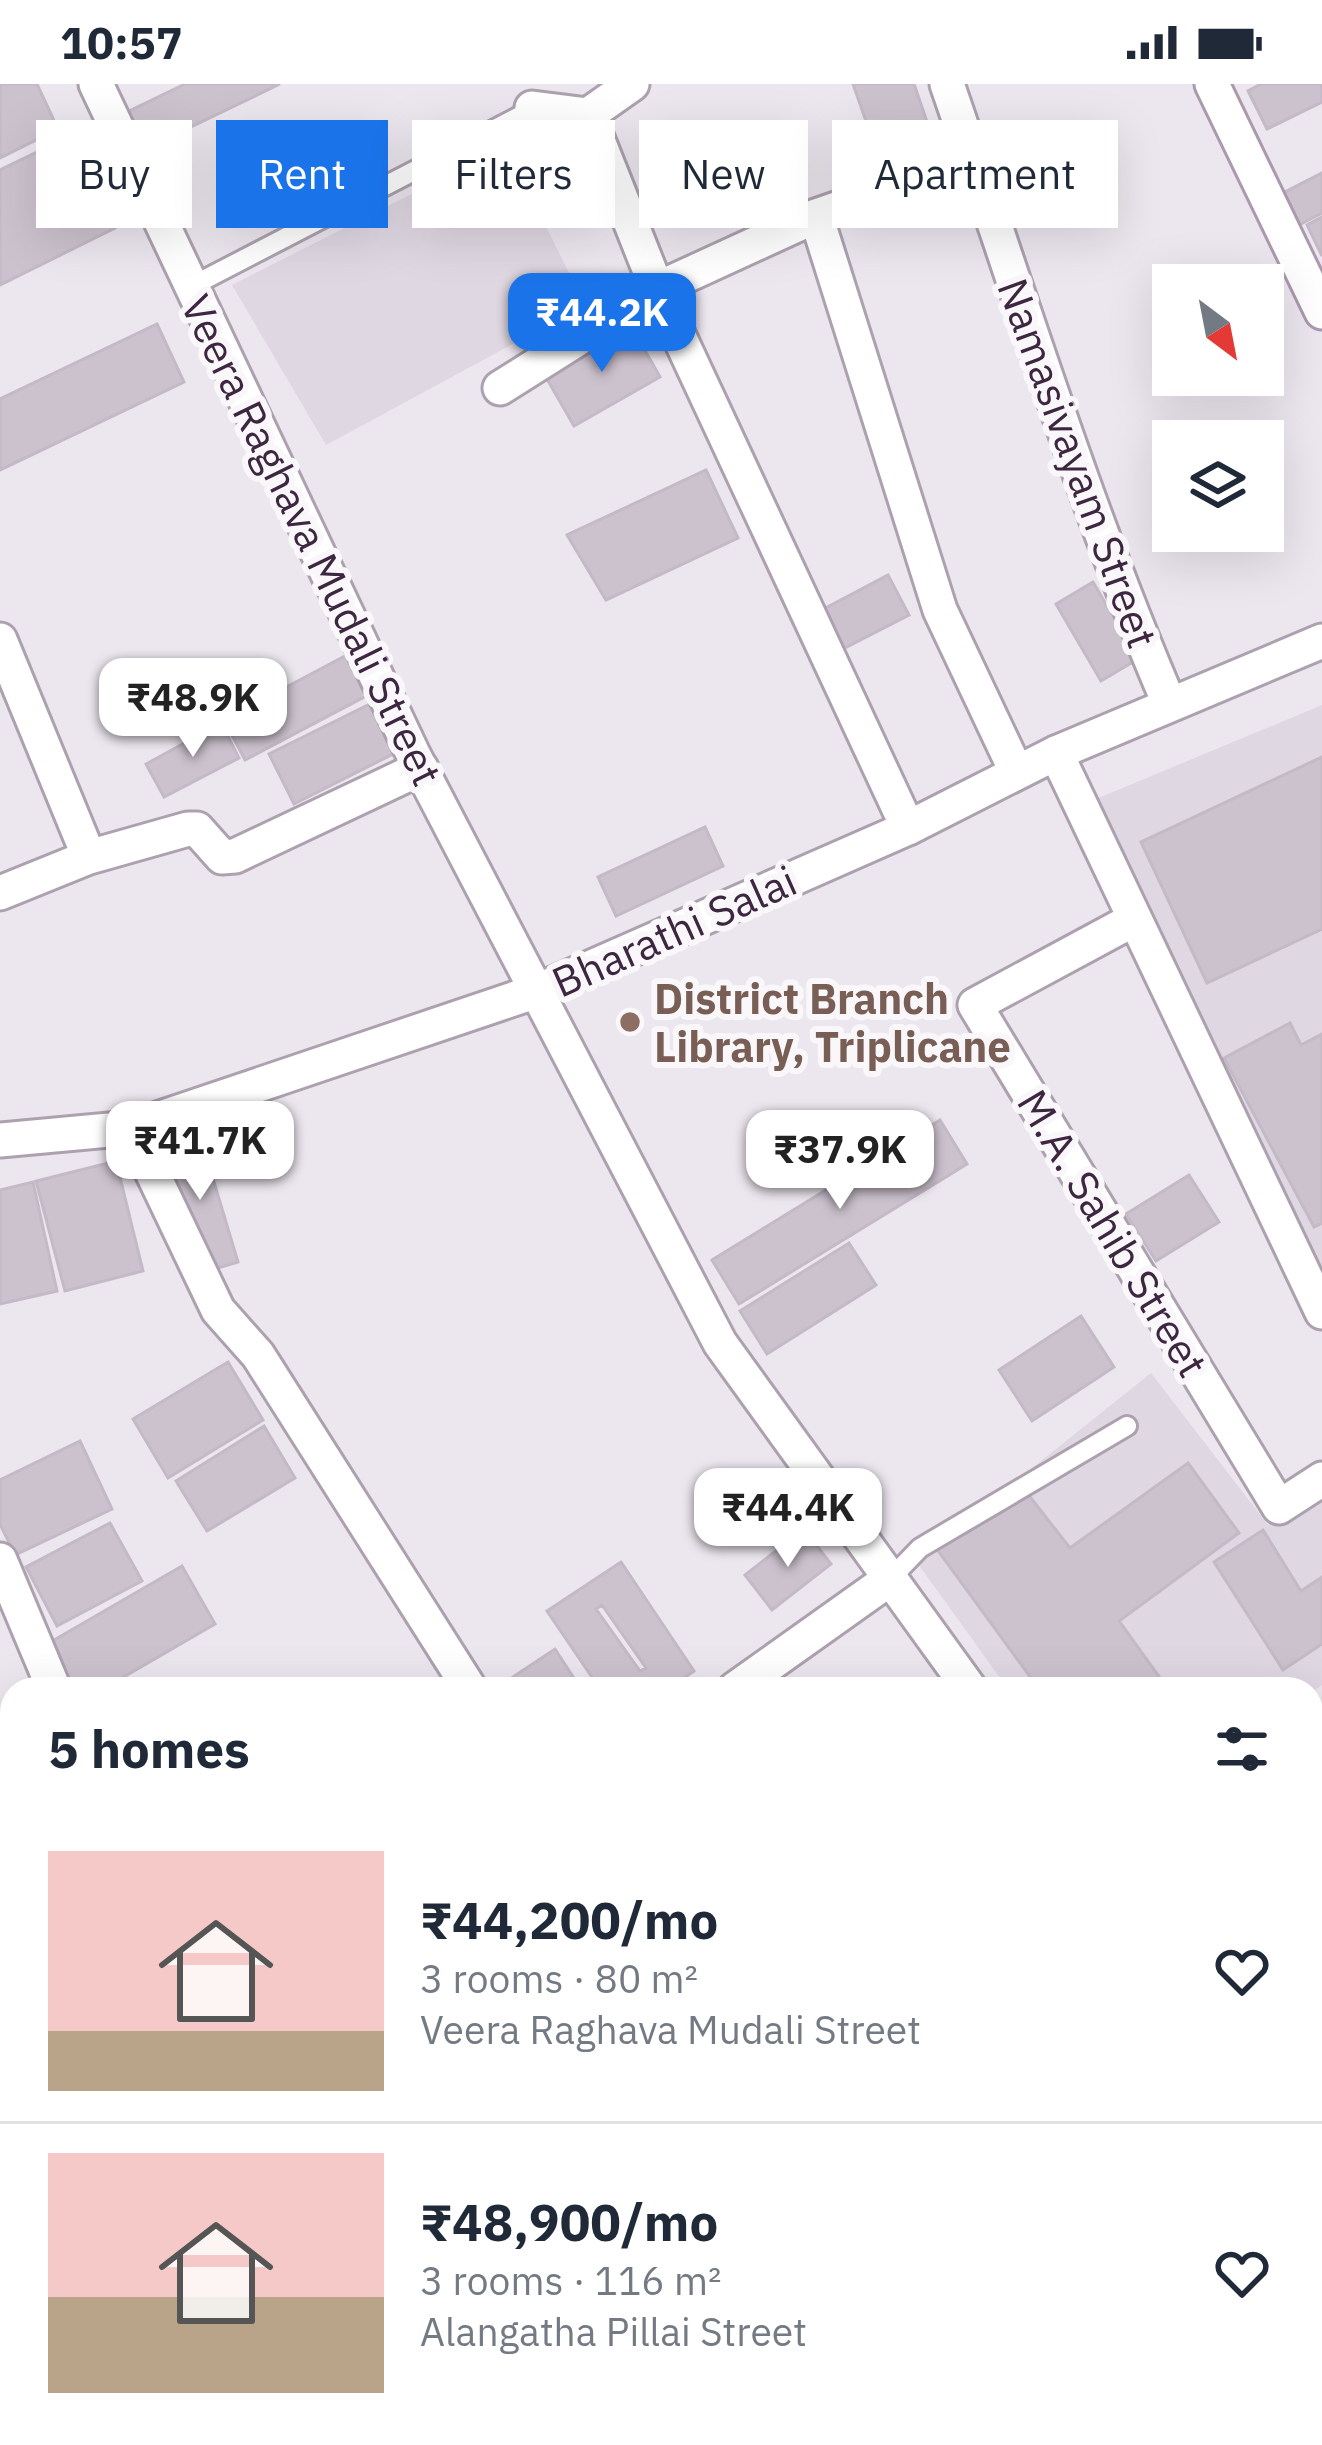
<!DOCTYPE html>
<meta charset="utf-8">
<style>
:root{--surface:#fff;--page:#f6f6f7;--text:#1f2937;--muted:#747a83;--line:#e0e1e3;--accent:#1a73e8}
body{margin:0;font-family:"IBM Plex Sans",sans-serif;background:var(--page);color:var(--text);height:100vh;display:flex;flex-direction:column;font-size:45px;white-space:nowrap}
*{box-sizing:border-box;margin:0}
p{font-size:39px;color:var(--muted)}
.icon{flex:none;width:66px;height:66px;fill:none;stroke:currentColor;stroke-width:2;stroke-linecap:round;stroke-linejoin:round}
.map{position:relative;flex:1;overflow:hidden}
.drawer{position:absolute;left:0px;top:1593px;width:1323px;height:768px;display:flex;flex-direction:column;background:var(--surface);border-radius:36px 36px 0 0;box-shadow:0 12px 48px #0002}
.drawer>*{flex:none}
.hud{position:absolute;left:36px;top:36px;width:1251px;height:108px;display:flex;gap:24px}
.needle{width:78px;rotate:148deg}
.fabs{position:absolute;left:1152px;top:180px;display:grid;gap:24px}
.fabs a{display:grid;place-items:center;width:132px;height:132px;border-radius:0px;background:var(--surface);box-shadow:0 12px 48px #0002;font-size:60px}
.price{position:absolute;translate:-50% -102px;padding:0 27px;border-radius:24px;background:#fff;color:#222;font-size:39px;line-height:78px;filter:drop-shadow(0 3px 6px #0008)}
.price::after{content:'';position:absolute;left:50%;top:72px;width:36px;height:27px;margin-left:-18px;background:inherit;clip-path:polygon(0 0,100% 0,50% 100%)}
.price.on{background:var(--accent);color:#fff}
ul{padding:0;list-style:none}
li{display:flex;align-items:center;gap:36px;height:300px;padding:0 48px}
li+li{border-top:3px solid var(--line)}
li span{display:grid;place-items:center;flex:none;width:336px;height:240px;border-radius:0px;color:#555}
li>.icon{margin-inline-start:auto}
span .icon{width:144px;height:144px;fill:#fffc;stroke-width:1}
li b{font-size:51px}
h2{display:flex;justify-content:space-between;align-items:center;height:144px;padding:0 48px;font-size:51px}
.tag{padding:0 42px;border-radius:0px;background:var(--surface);box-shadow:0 12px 48px #0002;font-size:42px;line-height:108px}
.tag.on{background:var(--accent);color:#fff}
.status{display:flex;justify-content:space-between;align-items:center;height:84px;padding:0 60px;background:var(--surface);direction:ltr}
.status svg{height:33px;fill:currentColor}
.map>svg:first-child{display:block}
.built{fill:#dfd7e2}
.building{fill:#ccc2ce;stroke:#c4b9c7;stroke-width:3;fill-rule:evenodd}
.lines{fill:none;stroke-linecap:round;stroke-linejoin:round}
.service-casing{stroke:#ada1af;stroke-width:24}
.minor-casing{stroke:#ada1af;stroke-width:39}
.tertiary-casing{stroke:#ada1af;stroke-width:39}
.secondary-casing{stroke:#ab99ae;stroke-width:39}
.service{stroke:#fff;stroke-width:18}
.minor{stroke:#fff;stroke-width:33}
.tertiary{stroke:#fff;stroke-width:33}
.secondary{stroke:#fff;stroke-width:33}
.education-dot{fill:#8d6e63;stroke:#f9f7fa;stroke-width:4.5}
.labels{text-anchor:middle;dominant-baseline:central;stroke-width:12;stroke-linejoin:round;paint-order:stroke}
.street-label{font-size:42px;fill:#3d263f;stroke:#f9f7fa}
.education-label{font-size:42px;font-weight:bold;fill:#785e54;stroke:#f9f7fa;text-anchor:start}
</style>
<div class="status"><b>10:57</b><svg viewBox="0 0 49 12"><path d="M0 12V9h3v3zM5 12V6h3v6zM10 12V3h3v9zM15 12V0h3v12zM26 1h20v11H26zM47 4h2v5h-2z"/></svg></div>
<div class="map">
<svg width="1322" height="2361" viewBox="0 0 1322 2361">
<rect width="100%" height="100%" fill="#ece6ee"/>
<path class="built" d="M506,62L585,221L326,361L232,201Z
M1322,621V1190L1146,844L1089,718Z
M1151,1289L1268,1441L1322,1418V1601L1311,1609L1008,1605L916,1477Z"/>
<path class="building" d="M0,0H37L58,45L0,74Z
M185,0H280L141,67L123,30Z
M853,0H914L935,61L881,80Z
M1261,0H1322V18L1267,45L1248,7Z
M70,52L115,144L0,201V86Z
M1322,89V129L1297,142L1281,110Z
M1322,133V172L1307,141Z
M157,240L184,298L0,386V315Z
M630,240L660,293L574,342L543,288Z
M706,386L738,454L606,516L567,451Z
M888,491L909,531L835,569L814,530Z
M1093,498L1138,575L1101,597L1056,520Z
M345,572L366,612L245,676L224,636Z
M376,617L401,666L294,720L269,670Z
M221,639L239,674L164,713L146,680Z
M1322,673V845L1207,899L1141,758Z
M705,743L723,782L616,832L598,793Z
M1290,939L1301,961L1322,950V1139L1314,1143L1224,974Z
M940,1036L967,1080L739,1220L712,1176Z
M199,1048L238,1178L201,1189L162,1060Z
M116,1077L143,1187L65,1207L36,1097Z
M1189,1091L1219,1138L1156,1177L1126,1130Z
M33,1098L57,1207L0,1220V1106Z
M849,1159L876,1201L767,1270L740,1227Z
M1081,1232L1114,1283L1032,1337L999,1286Z
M228,1278L263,1336L168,1394L133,1335Z
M264,1342L295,1394L207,1447L176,1397Z
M80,1357L112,1425L15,1471L0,1440V1396Z
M1188,1379L1239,1449L1119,1537L1168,1605H1039L936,1464L1027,1409L1070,1464Z
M110,1439L142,1497L57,1542L26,1483Z
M804,1445L831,1480L772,1526L745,1491Z
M1263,1446L1301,1507L1322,1493V1560L1283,1586L1214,1478Z
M621,1478L694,1587L668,1605H600L547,1527ZM602,1521L646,1584L640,1587L596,1525Z
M182,1482L215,1540L103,1605H67L42,1563Z
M555,1565L581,1605H495Z
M1312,1659L1322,1675V1733L1311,1740Z
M1322,1742V1790L1311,1798V1749Z
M12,1751V1800L1,1806L0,1757Z
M1322,1805V1891L1311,1899V1813Z
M12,1880V1948L0,1922V1886Z
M1322,2314V2361H1252L1269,2349H1311V2321Z
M489,2349H538L546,2361H496Z"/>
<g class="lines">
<defs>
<path id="service" d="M190,203L520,32
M891,1494L920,1464L1127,1342"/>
<path id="minor" d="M96,0L414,672L720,1259L970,1605
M947,0C1019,208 1082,416 1169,619
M532,24L588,31L632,0
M588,31L657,205L908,744
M816,132L940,526L1016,687
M500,304L657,205L816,132L974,77
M0,556L89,773
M1056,669L1322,1228
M0,809L89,773L188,745H197L222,773L235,772L421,684
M1131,837L975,921L1279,1423L1322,1395
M131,1044L218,1226L258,1271L470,1605
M0,1476L54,1605
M735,1605L891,1494
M1311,1911L1322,1903
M0,2059L12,2053
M1311,2099L1322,2118
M1311,2300L1322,2293
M476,2349L484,2361
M754,2349L762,2361
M1065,2349L1072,2361
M1220,2361L1238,2349"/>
<path id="tertiary" d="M0,1056L131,1044L537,907L908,744L1056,669L1322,557
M0,2340L9,2361"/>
<path id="secondary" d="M1212,0L1322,228"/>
</defs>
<use href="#service" class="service-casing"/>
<use href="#minor" class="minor-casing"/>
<use href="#tertiary" class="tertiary-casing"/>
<use href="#secondary" class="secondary-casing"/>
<use href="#service" class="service"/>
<use href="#minor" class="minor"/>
<use href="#tertiary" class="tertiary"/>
<use href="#secondary" class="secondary"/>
</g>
<circle class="education-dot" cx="630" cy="938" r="12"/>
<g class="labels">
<g class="street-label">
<text transform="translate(1078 379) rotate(70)">Namasivayam Street</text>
<text transform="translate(312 456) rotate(64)">Veera Raghava Mudali Street</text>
<text transform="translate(674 847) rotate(-24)">Bharathi Salai</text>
<text transform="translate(1113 1149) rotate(59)">M.A. Sahib Street</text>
</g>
<g class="education-label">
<text x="654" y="914">District Branch<tspan x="654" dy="48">Library, Triplicane</tspan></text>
</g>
</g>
</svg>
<div class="fabs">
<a><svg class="needle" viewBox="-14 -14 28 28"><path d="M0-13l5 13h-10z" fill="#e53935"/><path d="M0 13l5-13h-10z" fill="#747a83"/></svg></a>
<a><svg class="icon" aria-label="layers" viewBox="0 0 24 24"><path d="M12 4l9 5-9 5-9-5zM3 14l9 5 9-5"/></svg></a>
</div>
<b class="price on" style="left:602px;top:291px">₹44.2K</b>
<b class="price" style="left:193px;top:676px">₹48.9K</b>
<b class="price" style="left:200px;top:1119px">₹41.7K</b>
<b class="price" style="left:840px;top:1128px">₹37.9K</b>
<b class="price" style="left:788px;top:1486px">₹44.4K</b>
<div class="hud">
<a class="tag">Buy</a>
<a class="tag on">Rent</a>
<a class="tag">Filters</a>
<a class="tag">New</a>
<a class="tag">Apartment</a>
</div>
<section class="drawer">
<h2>5 homes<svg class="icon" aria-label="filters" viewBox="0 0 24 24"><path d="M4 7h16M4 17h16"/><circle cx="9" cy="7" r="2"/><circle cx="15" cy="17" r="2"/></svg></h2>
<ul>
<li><span style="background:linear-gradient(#f6c9c9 75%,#b9a48a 0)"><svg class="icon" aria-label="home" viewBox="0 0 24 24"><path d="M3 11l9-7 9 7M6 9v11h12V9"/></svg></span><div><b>₹44,200/mo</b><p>3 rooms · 80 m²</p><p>Veera Raghava Mudali Street</p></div><svg class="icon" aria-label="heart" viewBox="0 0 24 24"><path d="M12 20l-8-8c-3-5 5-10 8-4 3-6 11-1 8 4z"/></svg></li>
<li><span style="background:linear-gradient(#f6c9c9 60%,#b9a48a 0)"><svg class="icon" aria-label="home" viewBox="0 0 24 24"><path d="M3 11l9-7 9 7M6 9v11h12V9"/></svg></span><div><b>₹48,900/mo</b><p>3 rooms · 116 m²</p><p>Alangatha Pillai Street</p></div><svg class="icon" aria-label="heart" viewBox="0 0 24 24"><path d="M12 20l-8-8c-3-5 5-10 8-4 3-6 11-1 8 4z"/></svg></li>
</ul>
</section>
</div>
